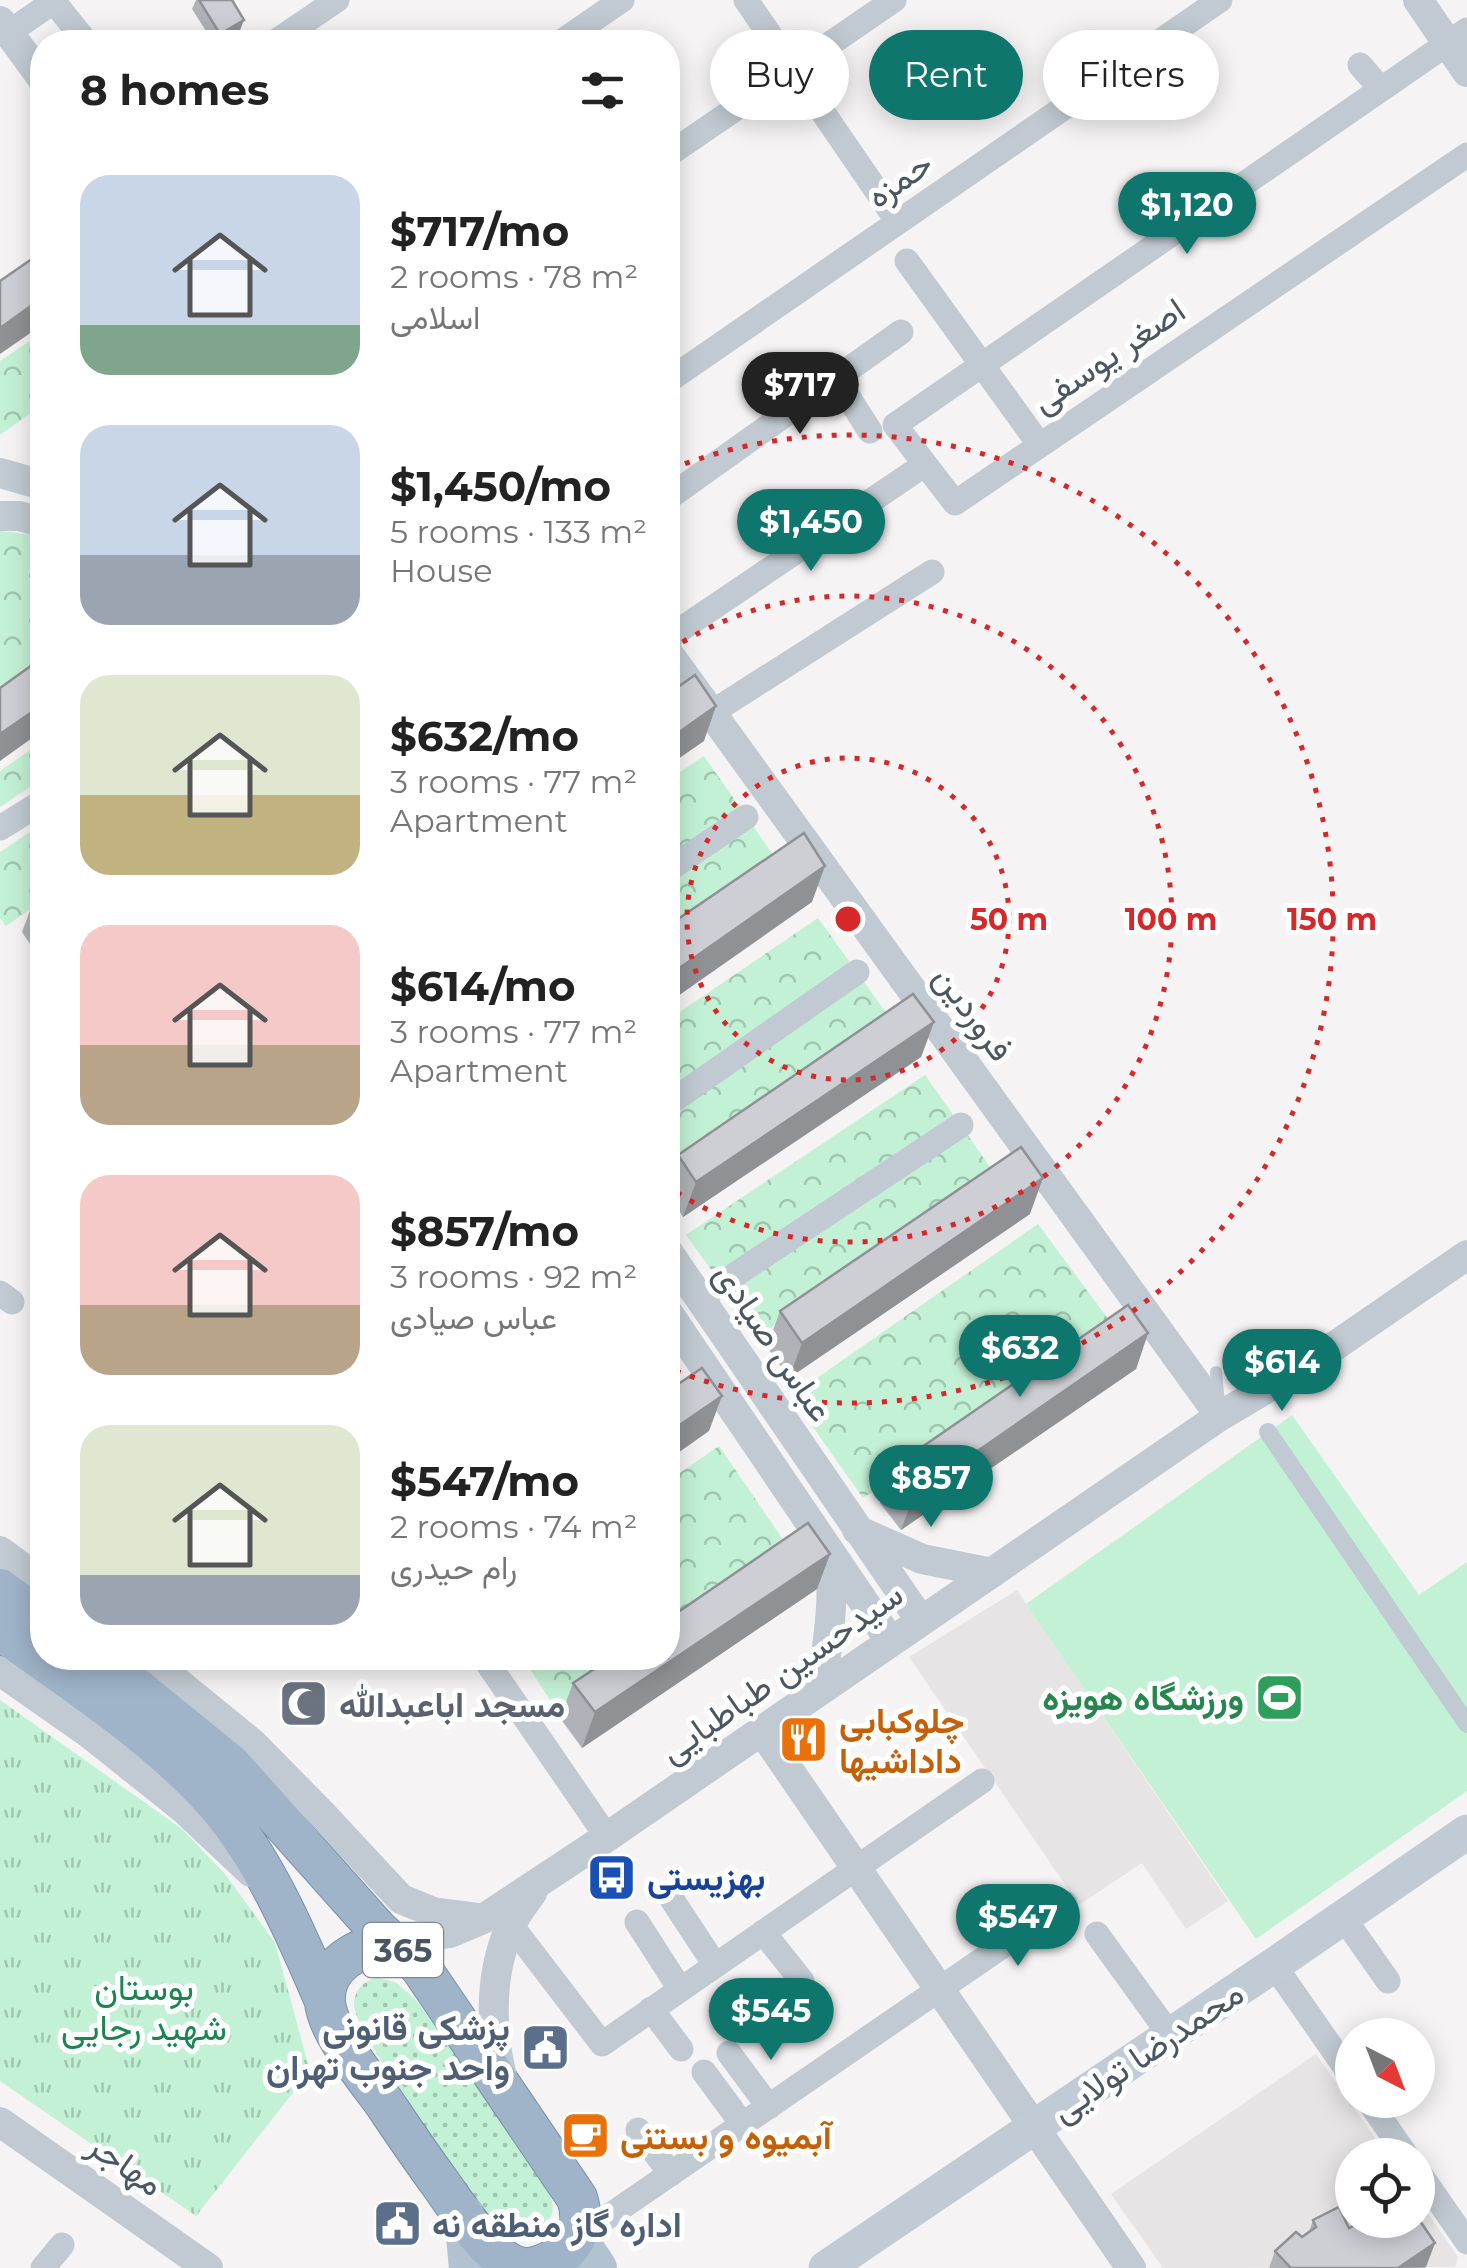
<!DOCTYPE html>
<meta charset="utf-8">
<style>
:root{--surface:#fff;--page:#f6f6f6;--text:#222;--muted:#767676;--accent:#0f766e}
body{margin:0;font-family:Montserrat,Vazirmatn,sans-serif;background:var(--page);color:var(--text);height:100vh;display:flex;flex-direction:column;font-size:38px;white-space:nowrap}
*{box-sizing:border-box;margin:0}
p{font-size:32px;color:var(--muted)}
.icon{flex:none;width:55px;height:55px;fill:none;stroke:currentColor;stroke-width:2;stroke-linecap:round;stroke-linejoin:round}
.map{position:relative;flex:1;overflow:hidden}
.side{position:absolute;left:30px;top:30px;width:650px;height:1640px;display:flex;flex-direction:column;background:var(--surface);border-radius:40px;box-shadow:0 5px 25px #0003}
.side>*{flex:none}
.top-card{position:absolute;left:710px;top:30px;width:605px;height:90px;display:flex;gap:20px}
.needle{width:65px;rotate:138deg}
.fabs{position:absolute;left:1335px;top:2018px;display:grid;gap:20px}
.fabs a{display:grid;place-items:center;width:100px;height:100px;border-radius:50%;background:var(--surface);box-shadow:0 5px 25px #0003;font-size:50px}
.price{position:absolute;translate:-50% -85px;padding:0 22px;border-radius:35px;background:var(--accent);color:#fff;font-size:32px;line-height:65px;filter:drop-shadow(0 2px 5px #0008)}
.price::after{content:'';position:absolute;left:50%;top:60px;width:30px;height:22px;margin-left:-15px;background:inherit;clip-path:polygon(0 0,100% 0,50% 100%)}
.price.selected{background:#222;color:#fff}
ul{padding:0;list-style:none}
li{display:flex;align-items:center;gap:30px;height:250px;padding:0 50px}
li span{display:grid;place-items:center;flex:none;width:280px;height:200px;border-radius:30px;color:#555}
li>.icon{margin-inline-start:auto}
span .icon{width:120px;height:120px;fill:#fffc;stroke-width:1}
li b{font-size:42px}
h2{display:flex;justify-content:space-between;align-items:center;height:120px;padding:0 50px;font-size:42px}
.pill{padding:0 35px;border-radius:45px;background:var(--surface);box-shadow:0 5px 25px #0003;font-size:35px;line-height:90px}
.pill.selected{background:var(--accent);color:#fff}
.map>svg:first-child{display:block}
.education{fill:#e6e4e5}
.grass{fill:url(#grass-dots)}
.forest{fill:url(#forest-crowns)}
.park{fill:url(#park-tufts)}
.pitch{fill:#c3f1d5}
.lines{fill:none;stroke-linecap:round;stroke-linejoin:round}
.trunk-casing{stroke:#7690ad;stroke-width:42}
.service{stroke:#c1cad2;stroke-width:12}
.pedestrian{stroke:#c1cad2;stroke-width:18}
.minor{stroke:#c1cad2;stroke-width:25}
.tertiary{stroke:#c1cad2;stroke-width:30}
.secondary{stroke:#c1cbd6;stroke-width:35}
.primary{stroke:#b3c2d1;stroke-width:40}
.trunk{stroke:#9fb4c9;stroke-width:40}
.wall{fill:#b0b2b7}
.shaded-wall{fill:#909195}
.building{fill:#cdcfd5;stroke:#909195;stroke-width:2.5}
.ring{fill:none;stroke:#d62828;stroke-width:5;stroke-dasharray:5 10}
.labels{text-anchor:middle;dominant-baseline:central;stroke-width:10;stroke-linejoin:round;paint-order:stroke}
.shield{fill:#fff;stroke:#808990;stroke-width:2.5}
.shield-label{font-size:32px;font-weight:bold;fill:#4a5661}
.street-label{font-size:35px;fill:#4a5661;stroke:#fff}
.leisure-label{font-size:35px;font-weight:bold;fill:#27864d;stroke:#fff;text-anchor:end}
.worship-label{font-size:35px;font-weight:bold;fill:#5b616d;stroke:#fff;text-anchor:start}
.food-label{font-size:35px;font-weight:bold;fill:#c56008;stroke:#fff;text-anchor:start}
.transit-label{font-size:35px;font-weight:bold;fill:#164399;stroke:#fff;text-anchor:start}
.park-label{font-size:35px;fill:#17864f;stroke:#fff}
.service-label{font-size:35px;font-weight:bold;fill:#4e5e75;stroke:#fff;text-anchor:end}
.centre{fill:#d62828;stroke:#fff;stroke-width:5}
.ring-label{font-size:30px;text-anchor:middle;font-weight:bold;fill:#d62828;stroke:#fff;stroke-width:10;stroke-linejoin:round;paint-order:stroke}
</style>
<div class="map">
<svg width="1467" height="2268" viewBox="0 0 1467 2268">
<defs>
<pattern id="grass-dots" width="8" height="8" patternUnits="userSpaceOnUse" patternTransform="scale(2.5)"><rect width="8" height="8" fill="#c3f1d5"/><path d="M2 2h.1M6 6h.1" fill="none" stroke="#a0c6b0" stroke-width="1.8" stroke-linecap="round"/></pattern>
<pattern id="forest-crowns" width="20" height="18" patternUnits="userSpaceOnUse" patternTransform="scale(2.5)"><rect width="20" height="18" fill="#c3f1d5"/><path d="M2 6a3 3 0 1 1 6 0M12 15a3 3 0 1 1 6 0" fill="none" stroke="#a0c6b0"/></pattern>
<pattern id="park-tufts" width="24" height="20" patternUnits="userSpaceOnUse" patternTransform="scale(2.5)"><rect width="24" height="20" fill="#c3f1d5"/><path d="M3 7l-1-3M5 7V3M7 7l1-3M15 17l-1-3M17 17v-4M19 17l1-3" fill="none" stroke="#a0c6b0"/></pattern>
</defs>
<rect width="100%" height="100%" fill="#f5f3f3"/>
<path class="education" d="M1017,1590L1228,1901L1186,1929L1142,1863L1079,1905L909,1657Z
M1316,2054L1387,2155H1352V2220H1418V2199L1458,2257L1455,2267L1163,2268L1111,2194Z"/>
<path class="grass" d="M376,1977L395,1982L414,1998L443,2036L541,2180C544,2186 550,2194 552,2201C558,2225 528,2246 507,2234C482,2218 354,2032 354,2005C354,1990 363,1982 376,1977Z"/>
<path class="forest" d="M42,333V405L0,435V361Z
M0,531L42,536V674L0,705Z
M42,742V779L0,807V771Z
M704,756L778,862L668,937V780Z
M42,824V901L6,926L0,918V852Z
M818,918L892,1021L668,1173V1020Z
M925,1075L995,1174L759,1336L686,1235Z
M1038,1224L1114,1327L863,1498L791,1396Z
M719,1446L788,1547L668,1630V1481Z
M523,1658H628L555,1708Z"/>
<path class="park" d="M0,1700L182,1829L225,1874L275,1943L310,2071L196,2216L0,2081Z"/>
<path class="pitch" d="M1292,1415L1419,1595L1467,1562V1791L1256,1939L1026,1604Z"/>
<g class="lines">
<defs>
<path id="trunk" d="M0,1589L42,1620
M0,1630C70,1680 144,1728 204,1790C258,1845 295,1931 325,2001
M95,1658L129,1682L231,1765L378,1930L391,1942
M524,2268C493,2265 458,2208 440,2183C420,2156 402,2129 383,2101C366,2078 327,2030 325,2002C322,1964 360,1946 391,1942L402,1949L421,1968L577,2198C589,2235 567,2259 531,2268"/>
</defs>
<use href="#trunk" class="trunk-casing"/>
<path class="service" d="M1216,1372L1219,1404"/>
<path class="pedestrian" d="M1268,1432L1467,1724"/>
<path class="minor" d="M746,0L898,222
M54,2L83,38
M1467,30L895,425L955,503L1467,155
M8,33L56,0
M275,42L337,0
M561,42L622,0
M1360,65L1381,89
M668,155L894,0
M907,261L1039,444
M836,378L870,431
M668,381L1220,0
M668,498L901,332
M668,638L924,465
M711,713L932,572
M0,828L42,802
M668,870L746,817
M668,1104L857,972
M0,1293L12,1302
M700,1298L961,1125
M484,1658L607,1837
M673,1901L715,1965
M1343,1917L1388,1981
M637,1922L680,1989
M511,1925L602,2044L982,1781
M763,1932L802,1981
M1097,1934L1170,2035
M1274,1965L1352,2077
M651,2009L681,2049
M729,2053L769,2107
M704,2072L743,2125
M1368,2100L1406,2155
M638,2130L671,2174
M1418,2171L1467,2242
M577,2238L1065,1903
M43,2268L62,2245"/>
<path class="tertiary" d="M1418,0L1467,72
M0,21L42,78
M0,473L42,485
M0,516H19L42,522
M668,653L1220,1416
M668,1252L921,1621
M668,1313L891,1642
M857,1530L922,1559L992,1573
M0,1551L42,1582
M148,1658L252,1743L321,1813L401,1899L433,1912L479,1918
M0,1671L90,1734L184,1809L251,1872
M821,1690C828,1641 835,1601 830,1552
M762,1731L1131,2268
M391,1942L450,1933L483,1919L607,1837L1220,1416L1313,1361L1467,1255
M502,2077C490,2026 489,1976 510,1927C515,1915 524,1904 532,1893
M0,2122L208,2268"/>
<path class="secondary" d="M826,2268L1274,1965L1467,1832"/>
<path class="primary" d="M464,2215L469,2268
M577,2238L597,2268"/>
<use href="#trunk" class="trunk"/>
</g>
<path class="wall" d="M196,0H232L239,33L223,42H213L192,9Z
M42,892V962L22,932L35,897Z
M934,1022L921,1057L683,1217L668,1194V1184L678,1155Z
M1030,1214L789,1378L767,1347L780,1311Z
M1148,1333L1136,1369L901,1530L880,1503L893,1467Z
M830,1554L817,1589L582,1748L560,1718L573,1683Z
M1313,2220L1349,2228L1435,2243L1425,2268H1269L1275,2251L1309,2232Z"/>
<path class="shaded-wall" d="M244,20L239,33L223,42H217L220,34Z
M42,298V325L0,354V328Z
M42,705V731L0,761V734Z
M716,706L704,741L668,766V740Z
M825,866L812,902L668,1003V976Z
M934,1022L921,1057L683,1217L696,1182Z
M1043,1178L1030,1214L789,1378L802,1343Z
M1148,1333L1136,1369L901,1530L914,1495Z
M722,1396L709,1431L668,1460V1433Z
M830,1554L817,1589L582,1748L595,1712Z
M1435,2243L1426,2267L1398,2268Z"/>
<path class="building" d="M199,0H232L244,20L220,34Z
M42,252V298L0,328V281Z
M42,658V705L0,734V688Z
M695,675L716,706L668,740V694Z
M804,833L825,866L668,976V926Z
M42,892V908L35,897Z
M913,994L934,1022L696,1182L678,1155Z
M1021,1147L1043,1178L802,1343L780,1311Z
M1128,1305L1148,1333L914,1495L893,1467Z
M702,1368L722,1396L668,1433V1391Z
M808,1523L830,1554L595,1712L573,1683L611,1658H668V1619Z
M1339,2207L1349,2228L1365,2220H1418V2218L1435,2243L1398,2268H1291L1275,2251L1296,2232L1302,2237L1316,2227L1313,2220Z"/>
<g class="ring">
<circle cx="848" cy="919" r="161"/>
<path d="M670 650A323 323 0 1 1 670 1188"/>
<path d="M671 469A484 484 0 1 1 671 1369"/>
</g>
<defs>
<symbol id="stadium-square" viewBox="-11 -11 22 22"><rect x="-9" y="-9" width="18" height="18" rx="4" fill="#2e9e5b" stroke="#fff"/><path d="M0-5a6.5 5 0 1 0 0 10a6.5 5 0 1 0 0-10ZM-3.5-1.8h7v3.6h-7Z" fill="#fff"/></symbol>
<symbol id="mosque-square" viewBox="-11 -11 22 22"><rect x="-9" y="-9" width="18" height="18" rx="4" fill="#6b7280" stroke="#fff"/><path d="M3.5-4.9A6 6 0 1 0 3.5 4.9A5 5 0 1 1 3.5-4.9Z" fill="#fff"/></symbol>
<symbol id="restaurant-square" viewBox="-11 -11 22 22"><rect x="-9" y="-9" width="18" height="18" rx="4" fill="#e8710a" stroke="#fff"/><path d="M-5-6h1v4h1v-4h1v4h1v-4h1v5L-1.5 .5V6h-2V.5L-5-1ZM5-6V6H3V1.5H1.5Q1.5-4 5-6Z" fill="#fff"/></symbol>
<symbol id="bus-square" viewBox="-11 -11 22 22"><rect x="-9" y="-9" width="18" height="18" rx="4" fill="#1a4fb4" stroke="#fff"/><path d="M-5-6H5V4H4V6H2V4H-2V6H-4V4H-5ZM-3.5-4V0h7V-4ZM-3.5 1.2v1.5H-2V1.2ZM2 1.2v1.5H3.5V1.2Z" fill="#fff"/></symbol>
<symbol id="civic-square" viewBox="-11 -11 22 22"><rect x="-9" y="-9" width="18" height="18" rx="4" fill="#5c6f8a" stroke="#fff"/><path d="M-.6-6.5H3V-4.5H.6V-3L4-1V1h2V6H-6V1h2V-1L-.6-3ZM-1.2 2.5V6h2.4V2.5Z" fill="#fff"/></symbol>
<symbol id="cafe-square" viewBox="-11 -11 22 22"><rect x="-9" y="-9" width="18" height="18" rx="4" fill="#e8710a" stroke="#fff"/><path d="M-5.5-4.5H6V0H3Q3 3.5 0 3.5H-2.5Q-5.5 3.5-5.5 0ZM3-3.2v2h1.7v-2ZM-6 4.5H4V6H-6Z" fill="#fff"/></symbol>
</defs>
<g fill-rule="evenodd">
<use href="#stadium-square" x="1252" y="1670" width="55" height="55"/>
<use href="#mosque-square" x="276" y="1676" width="55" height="55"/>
<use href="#restaurant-square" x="776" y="1712" width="55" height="55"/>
<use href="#bus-square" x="584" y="1850" width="55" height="55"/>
<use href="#civic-square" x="518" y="2020" width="55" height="55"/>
<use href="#cafe-square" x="558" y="2108" width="55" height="55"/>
<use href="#civic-square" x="370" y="2196" width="55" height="55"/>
</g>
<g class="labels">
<rect class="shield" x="363" y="1923" width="80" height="54" rx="8"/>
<g class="shield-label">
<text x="403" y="1950">365</text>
</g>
<g class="street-label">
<text transform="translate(899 179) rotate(-35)">حمزه</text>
<text transform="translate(1108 355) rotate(-34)">اصغر یوسفی</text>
<text transform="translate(974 1013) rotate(54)">فروردین</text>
<text transform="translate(774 1342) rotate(56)">عباس صیادی</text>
<text transform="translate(781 1672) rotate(-35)">سیدحسین طباطبایی</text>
<text transform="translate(1147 2051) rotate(-34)">محمدرضا تولایی</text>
<text transform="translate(126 2164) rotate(35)">مهاجر</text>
</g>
<g class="leisure-label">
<text x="1244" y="1697">ورزشگاه هویزه</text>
</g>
<g class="worship-label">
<text x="339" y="1704">مسجد اباعبدالله</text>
</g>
<g class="food-label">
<text x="839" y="1720">چلوکبابی<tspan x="839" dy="40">داداشیها</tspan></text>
<text x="620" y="2136">آبمیوه و بستنی</text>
</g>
<g class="transit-label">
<text x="647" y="1877">بهزیستی</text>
</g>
<g class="park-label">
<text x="144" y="1987">بوستان<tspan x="144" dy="40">شهید رجایی</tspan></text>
</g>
<g class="service-label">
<text x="510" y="2027">پزشکی قانونی<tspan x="510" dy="40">واحد جنوب تهران</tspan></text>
<text x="432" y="2224" text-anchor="start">اداره گاز منطقه نه</text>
</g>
</g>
<circle cx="848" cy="919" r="15" class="centre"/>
<g class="ring-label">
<text x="1009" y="930">50 m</text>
<text x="1171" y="930">100 m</text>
<text x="1332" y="930">150 m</text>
</g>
</svg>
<div class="fabs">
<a><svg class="needle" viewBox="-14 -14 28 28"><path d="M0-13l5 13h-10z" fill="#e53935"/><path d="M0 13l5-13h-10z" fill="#767676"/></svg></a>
<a><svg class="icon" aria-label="locate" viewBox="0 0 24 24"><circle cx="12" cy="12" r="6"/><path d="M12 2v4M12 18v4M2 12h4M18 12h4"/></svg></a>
</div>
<b class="price" style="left:1187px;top:257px">$1,120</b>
<b class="price selected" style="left:800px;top:437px">$717</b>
<b class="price" style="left:811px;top:574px">$1,450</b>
<b class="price" style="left:1020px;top:1400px">$632</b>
<b class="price" style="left:1282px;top:1414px">$614</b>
<b class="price" style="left:931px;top:1530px">$857</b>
<b class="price" style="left:1018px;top:1969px">$547</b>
<b class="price" style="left:771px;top:2063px">$545</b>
<div class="top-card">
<a class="pill">Buy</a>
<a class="pill selected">Rent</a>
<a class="pill">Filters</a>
</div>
<section class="side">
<h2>8 homes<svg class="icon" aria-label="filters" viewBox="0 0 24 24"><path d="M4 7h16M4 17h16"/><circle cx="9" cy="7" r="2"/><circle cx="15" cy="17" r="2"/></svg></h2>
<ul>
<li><span style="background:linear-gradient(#c9d6e8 75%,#7fa58c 0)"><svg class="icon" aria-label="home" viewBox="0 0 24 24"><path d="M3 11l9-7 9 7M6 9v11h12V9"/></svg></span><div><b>$717/mo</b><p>2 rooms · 78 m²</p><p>اسلامی</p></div></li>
<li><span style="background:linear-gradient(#c9d6e8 65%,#9aa5b1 0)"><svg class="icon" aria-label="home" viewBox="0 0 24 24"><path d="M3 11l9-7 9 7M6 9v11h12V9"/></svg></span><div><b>$1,450/mo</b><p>5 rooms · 133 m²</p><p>House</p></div></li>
<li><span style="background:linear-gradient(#dfe7d0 60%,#c2b280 0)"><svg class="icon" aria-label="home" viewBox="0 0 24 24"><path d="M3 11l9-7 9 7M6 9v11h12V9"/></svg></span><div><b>$632/mo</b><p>3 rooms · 77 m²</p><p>Apartment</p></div></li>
<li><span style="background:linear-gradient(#f6c9c9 60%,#b9a48a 0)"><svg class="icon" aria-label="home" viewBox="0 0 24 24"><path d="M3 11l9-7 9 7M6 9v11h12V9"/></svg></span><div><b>$614/mo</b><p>3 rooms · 77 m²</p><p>Apartment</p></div></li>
<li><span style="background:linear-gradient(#f6c9c9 65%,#b9a48a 0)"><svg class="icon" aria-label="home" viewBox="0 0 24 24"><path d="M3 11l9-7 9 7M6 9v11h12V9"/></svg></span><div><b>$857/mo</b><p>3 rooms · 92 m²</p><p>عباس صیادی</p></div></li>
<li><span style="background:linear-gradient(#dfe7d0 75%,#9aa5b1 0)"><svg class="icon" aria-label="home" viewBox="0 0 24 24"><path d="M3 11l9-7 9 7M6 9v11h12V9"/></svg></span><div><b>$547/mo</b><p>2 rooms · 74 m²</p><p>رام حیدری</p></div></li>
</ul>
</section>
</div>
